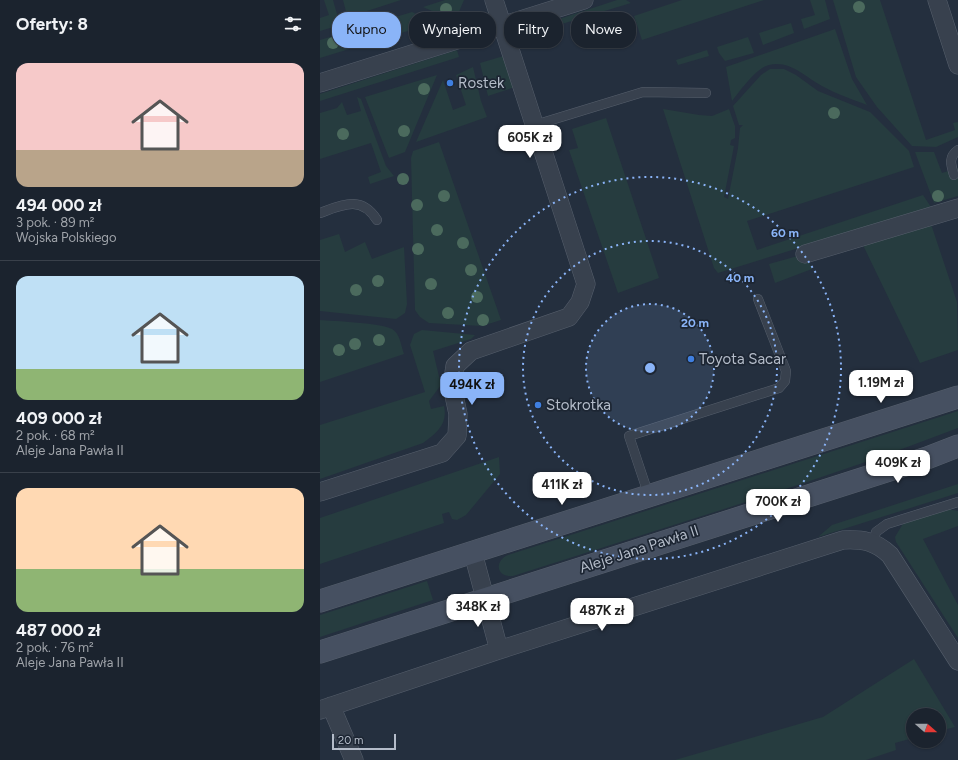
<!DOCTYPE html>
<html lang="pl">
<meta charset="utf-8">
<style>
:root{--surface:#1b232e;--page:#242b36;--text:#f1f3f6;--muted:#a0a4aa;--line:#39404a;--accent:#8ab4f8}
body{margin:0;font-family:Figtree,sans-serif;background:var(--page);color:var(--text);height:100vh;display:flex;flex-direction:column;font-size:15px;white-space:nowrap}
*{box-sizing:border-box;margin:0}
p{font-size:13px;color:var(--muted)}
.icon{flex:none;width:22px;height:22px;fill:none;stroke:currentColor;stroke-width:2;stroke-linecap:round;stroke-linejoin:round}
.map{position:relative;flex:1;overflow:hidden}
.details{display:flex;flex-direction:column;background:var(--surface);width:320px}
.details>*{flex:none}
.hud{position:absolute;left:12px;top:12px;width:380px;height:36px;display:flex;gap:8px}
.needle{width:26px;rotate:110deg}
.buttons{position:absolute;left:586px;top:708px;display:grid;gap:8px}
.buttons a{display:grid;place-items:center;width:40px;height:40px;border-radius:50%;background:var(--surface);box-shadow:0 1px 3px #0004,0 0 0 1px var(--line);font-size:20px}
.scale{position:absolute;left:12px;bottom:10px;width:64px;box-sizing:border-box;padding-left:4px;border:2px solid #b4bcc9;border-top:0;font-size:11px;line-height:14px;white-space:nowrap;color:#b4bcc9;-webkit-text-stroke:3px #1d2633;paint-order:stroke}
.price{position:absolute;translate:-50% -34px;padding:0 9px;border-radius:8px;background:#fff;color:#222;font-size:13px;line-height:26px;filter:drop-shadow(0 1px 2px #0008)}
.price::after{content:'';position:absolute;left:50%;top:24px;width:12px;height:9px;margin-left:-6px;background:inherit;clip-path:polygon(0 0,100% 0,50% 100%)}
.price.selected{background:var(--accent);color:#111}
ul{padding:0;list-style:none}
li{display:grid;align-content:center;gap:8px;height:212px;padding:0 16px}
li+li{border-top:1px solid var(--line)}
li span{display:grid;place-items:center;height:124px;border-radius:12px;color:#555}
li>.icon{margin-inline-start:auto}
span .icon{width:72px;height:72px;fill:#fffc;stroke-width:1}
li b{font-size:17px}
h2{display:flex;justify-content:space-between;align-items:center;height:48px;padding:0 16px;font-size:17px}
.pill{padding:0 14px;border-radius:16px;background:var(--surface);box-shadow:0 1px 3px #0004,0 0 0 1px var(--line);font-size:14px;line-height:36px}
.pill.selected{background:var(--accent);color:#111}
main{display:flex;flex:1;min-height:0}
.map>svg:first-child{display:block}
.green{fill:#263c3f}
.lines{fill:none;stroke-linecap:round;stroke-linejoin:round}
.service-casing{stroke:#565f6c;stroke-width:10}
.minor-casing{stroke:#565f6c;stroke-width:19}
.secondary-casing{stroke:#565f6c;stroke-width:23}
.service{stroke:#38414e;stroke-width:9}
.minor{stroke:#38414e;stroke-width:18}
.secondary{stroke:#465061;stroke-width:22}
.tree{fill:#4b6a5d}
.ring{fill:none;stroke:#8ab4f8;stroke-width:2;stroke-dasharray:2 4}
.shop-dot{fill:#3f7fe0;stroke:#1d2633;stroke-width:1.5}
.labels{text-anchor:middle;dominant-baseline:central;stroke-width:3.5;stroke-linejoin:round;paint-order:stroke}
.poi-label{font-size:15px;fill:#b4bcc9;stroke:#1d2633;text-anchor:start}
.street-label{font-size:15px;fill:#b4bcc9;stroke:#1d2633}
.centre{fill:#8ab4f8;stroke:#1d2633;stroke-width:2}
.ring-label{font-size:12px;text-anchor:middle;font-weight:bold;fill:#8ab4f8;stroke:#1d2633;stroke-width:3.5;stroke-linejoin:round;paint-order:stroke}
</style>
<main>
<section class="details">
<h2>Oferty: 8<svg class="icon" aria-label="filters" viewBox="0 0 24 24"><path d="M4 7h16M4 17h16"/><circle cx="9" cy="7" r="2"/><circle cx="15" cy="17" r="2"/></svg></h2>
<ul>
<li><span style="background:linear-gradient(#f6c9c9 70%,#b9a48a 0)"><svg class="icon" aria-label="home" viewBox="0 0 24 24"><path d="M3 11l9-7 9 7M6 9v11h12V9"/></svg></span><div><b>494 000 zł</b><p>3 pok. · 89 m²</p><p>Wojska Polskiego</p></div></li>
<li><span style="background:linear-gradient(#bfe0f5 75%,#8fb573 0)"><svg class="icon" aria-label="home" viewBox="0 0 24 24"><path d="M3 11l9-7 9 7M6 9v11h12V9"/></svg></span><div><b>409 000 zł</b><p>2 pok. · 68 m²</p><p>Aleje Jana Pawła II</p></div></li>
<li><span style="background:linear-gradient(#ffd9b3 65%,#8fb573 0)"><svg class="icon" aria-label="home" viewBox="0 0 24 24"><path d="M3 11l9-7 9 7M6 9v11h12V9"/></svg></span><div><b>487 000 zł</b><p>2 pok. · 76 m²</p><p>Aleje Jana Pawła II</p></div></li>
</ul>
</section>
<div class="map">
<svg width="638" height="760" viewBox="0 0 638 760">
<rect width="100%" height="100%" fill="#242f3e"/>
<path class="green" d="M4,0H13L20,25L0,31V18L9,15Z
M23,0H81L47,11L28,19Z
M125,0H144L135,21L103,7Z
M297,0H306L311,3L212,33L221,25Z
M362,0H444L322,40L314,16Z
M490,0H505L510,19L484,29L481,19L495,15Z
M513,0H560L606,140L635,130L633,123L638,122V137L616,147L592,146L557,107L536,77Z
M92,12L130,30L108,37L104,26L0,58V40Z
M471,23L474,33L443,45L439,33Z
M515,29L532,79L547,105C532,99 516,94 502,86C485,77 470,60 449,65C436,68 420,91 412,101L406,67Z
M428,37L434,53L405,61L399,53L397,47Z
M137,50L139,57L0,101V94Z
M387,50L389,56L358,65L356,60Z
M187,55L198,86L168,96L160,63Z
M153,67L161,101L167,117L96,142L123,80L133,110L146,105L136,75Z
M450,69H464L476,75L498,91L550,112L589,151L594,167L427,221L437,250L603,195L611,207L398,273L394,268L343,109L379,115L392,116L409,109L415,126V138L411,140L410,145L414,146L404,197L408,199L418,148L420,128L423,125H419L413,106L441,75Z
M117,75L85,152L69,158L45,97Z
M37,97L41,99L66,166L74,176L50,184L48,177L61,172L51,143L0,159V113L17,108L22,102L27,115L41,111Z
M286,118L339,278L298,293L249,150L258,148L252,129Z
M119,142L181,320L162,326L109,323L100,317L95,310L91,158L93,151Z
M595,152H614L622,173L638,168V196L614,203Z
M610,221L637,302L638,350L600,363L541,241Z
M19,234L25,252L45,242L52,259L84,247L87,304L85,313L76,319L0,311V240Z
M485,254L492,269L455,283L449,264Z
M0,320C14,321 62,323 72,329C80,333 81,346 84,354L0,382Z
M102,330L155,335L151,339L113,351L121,385L109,401L111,409L124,406C128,424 117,433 103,443L0,479V425L105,392L90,345L94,334Z
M638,411V428C492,484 342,528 193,576C176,578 174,561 188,555Z
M179,457L180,474L146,515L137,520L132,519L129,512L122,514L124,523L0,564V518Z
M638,484V493L498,537L512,525Z
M628,509L638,511V526L603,539L638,605V638L576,542L575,537L584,522Z
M107,581L113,600L0,637V615Z
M594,659L635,727L619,731V715H593V738L575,743L576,750L546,760H355L503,717Z"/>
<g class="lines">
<defs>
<path id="service" d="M215,125L323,92L386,93
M634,175C631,165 628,157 638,150
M0,213C22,205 41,195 57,220
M329,496L309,436L459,388L465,381L466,371L438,299
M553,543L556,532L567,524L638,502"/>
<path id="minor" d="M617,0L638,65
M0,83L264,0
M485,254L638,208
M0,492L122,453L137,436L138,414L132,386L135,366L151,351L249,317L260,302L266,284L174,0
M153,553L179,650
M11,706L34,760
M0,710L179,650L523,540C543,539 555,541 570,555L638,661"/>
<path id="secondary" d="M0,601L638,397
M0,652L607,458L638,446"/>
</defs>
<use href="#service" class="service-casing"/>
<use href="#minor" class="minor-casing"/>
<use href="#secondary" class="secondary-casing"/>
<use href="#service" class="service"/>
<use href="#minor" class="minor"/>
<use href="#secondary" class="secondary"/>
</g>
<g class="tree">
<circle cx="539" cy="7" r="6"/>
<circle cx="126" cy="9" r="6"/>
<circle cx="43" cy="32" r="6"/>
<circle cx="13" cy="43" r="6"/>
<circle cx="104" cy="89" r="6"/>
<circle cx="514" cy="113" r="6"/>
<circle cx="84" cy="131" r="6"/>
<circle cx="23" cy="134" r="6"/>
<circle cx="83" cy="179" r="6"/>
<circle cx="124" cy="196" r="6"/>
<circle cx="618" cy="196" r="6"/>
<circle cx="97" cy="205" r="6"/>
<circle cx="117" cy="230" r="6"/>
<circle cx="143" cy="243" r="6"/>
<circle cx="98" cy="249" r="6"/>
<circle cx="151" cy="270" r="6"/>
<circle cx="58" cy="281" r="6"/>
<circle cx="111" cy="284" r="6"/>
<circle cx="36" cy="290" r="6"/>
<circle cx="157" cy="297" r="6"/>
<circle cx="128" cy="313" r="6"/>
<circle cx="163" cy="320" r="6"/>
<circle cx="59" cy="340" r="6"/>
<circle cx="35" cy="344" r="6"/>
<circle cx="19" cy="350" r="6"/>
</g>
<circle cx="330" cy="368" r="64" fill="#8ab4f8" fill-opacity=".12"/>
<g class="ring">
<circle cx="330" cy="368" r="64"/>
<circle cx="330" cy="368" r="127"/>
<circle cx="330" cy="368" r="191"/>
</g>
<g class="shop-dot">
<circle cx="130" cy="83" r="4"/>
<circle cx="371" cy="359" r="4"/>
<circle cx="218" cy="405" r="4"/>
</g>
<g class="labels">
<g class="poi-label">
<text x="138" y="83">Rostek</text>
<text x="379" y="359">Toyota Sacar</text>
<text x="226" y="405">Stokrotka</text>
</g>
<g class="street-label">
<text transform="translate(319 549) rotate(-18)">Aleje Jana Pawła II</text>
</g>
</g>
<circle cx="330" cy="368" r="6" class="centre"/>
<g class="ring-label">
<text x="465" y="237">60 m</text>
<text x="420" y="282">40 m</text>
<text x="375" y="327">20 m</text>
</g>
</svg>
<div class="buttons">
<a><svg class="needle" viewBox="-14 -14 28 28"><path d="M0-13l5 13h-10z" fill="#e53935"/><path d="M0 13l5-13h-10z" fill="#a0a4aa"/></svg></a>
</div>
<div class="scale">20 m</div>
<b class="price" style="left:210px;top:159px">605K zł</b>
<b class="price" style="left:561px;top:404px">1.19M zł</b>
<b class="price selected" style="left:152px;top:406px">494K zł</b>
<b class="price" style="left:578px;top:484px">409K zł</b>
<b class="price" style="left:242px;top:506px">411K zł</b>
<b class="price" style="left:458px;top:523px">700K zł</b>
<b class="price" style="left:158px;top:628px">348K zł</b>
<b class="price" style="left:282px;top:632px">487K zł</b>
<div class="hud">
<a class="pill selected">Kupno</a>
<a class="pill">Wynajem</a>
<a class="pill">Filtry</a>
<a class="pill">Nowe</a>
</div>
</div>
</main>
